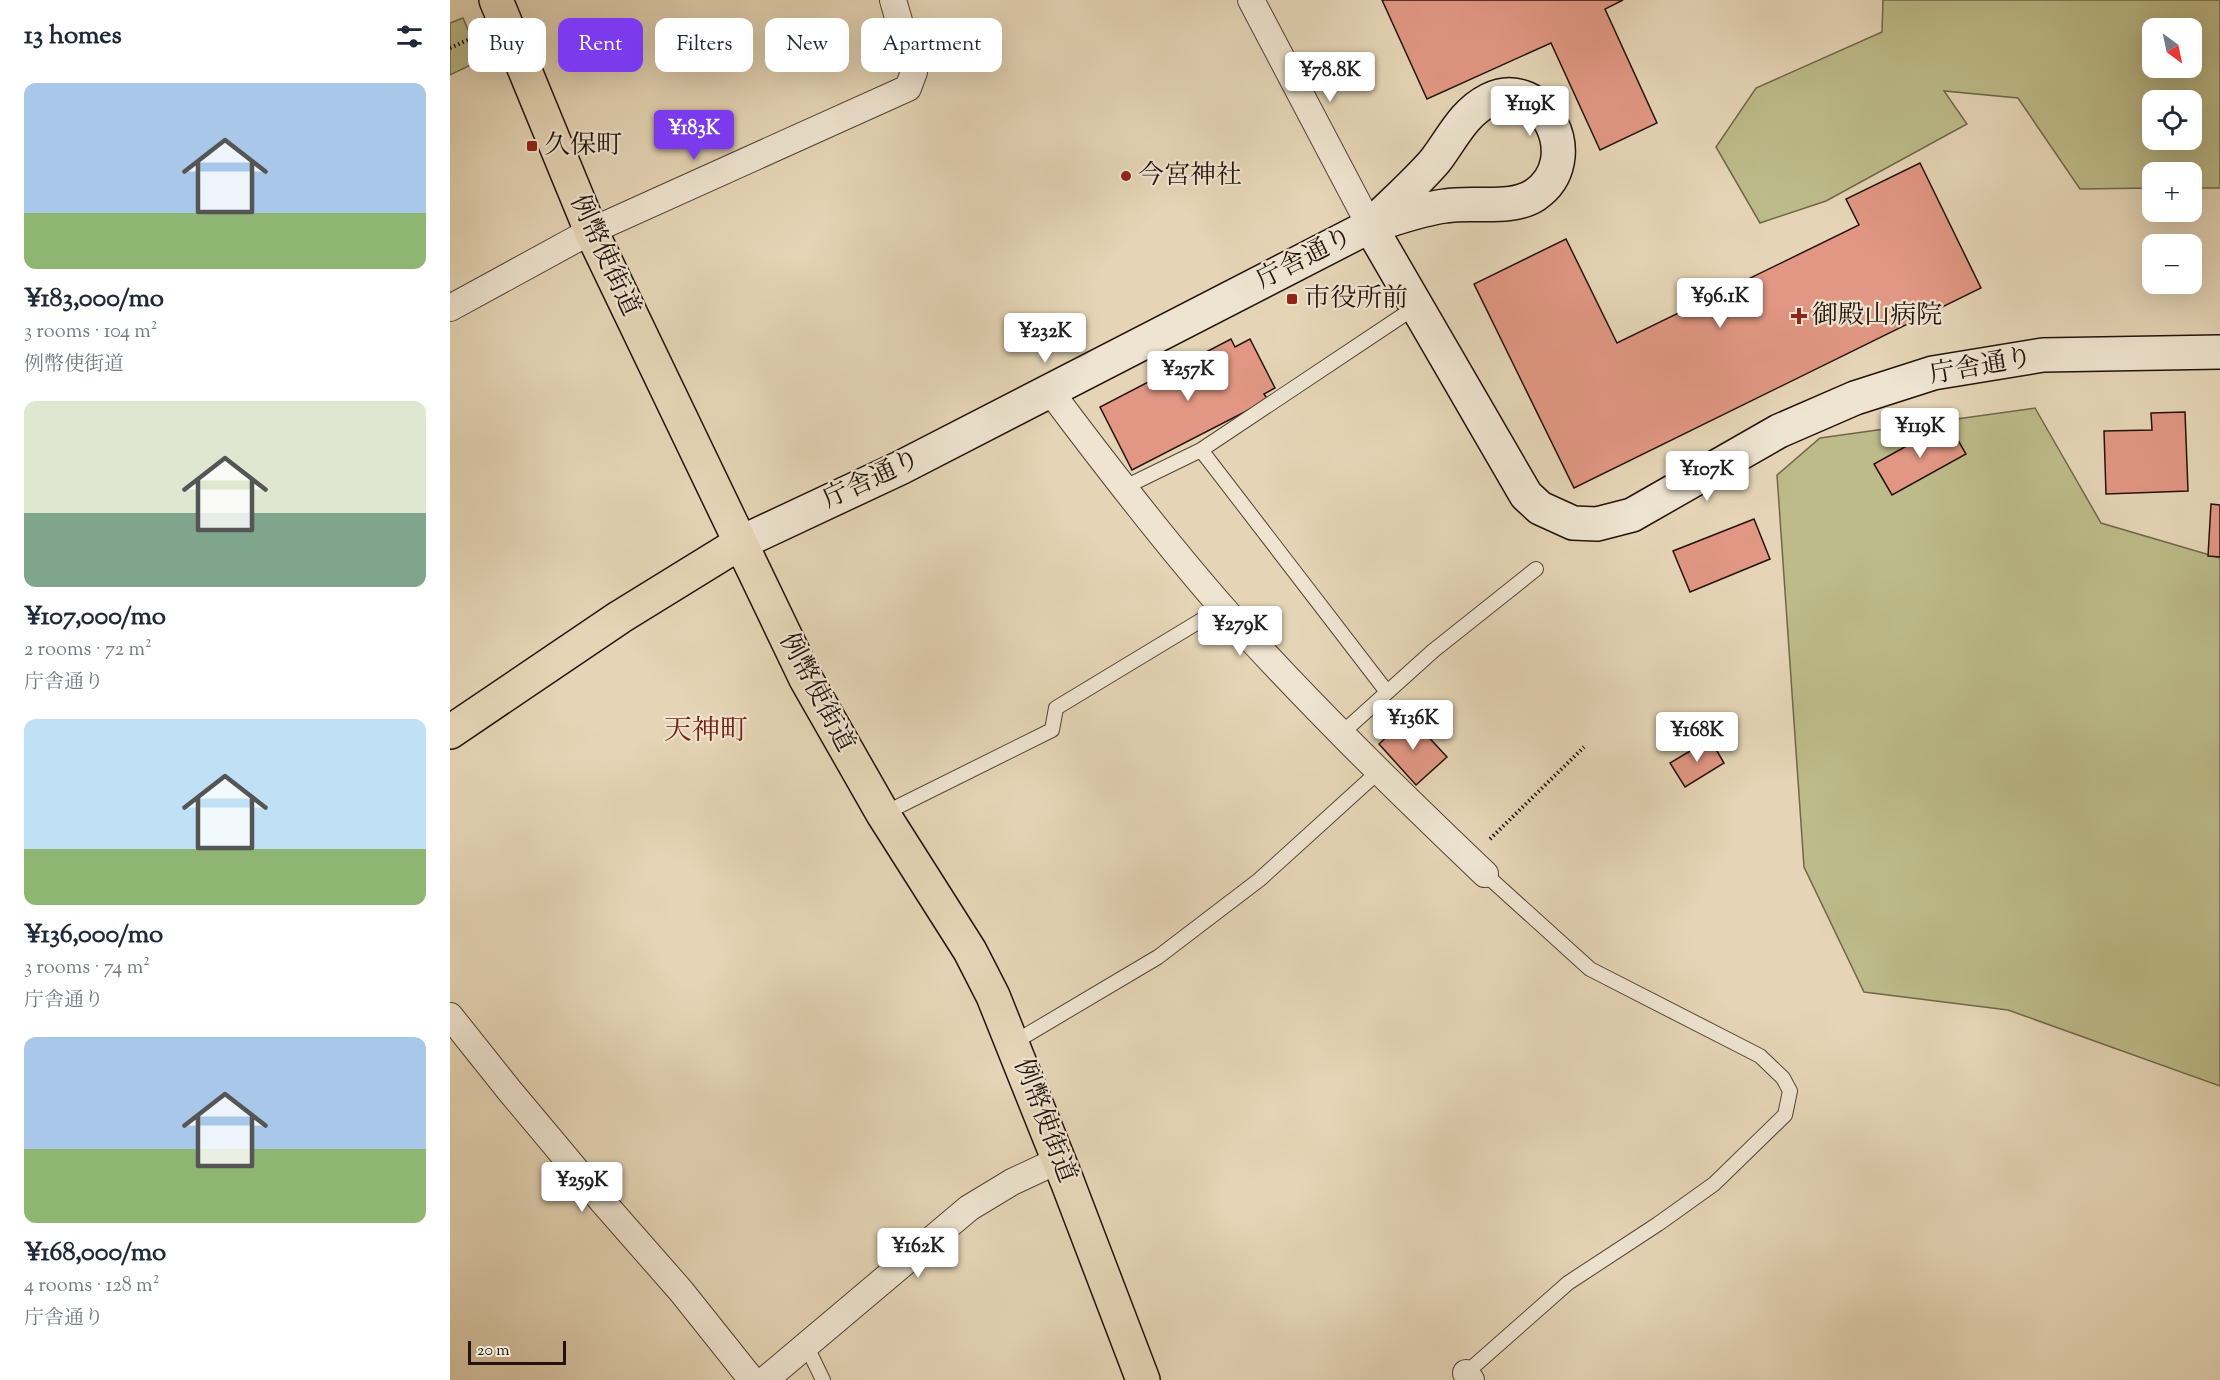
<!DOCTYPE html>
<meta charset="utf-8">
<style>
:root{--surface:#fff;--page:#f2f2f3;--text:#1f2937;--muted:#747a83;--accent:#7c3aed}
body{margin:0;font-family:"Sorts Mill Goudy","Noto Serif JP",serif;background:var(--page);color:var(--text);height:100vh;display:flex;flex-direction:column;font-size:22px;white-space:nowrap}
*{box-sizing:border-box;margin:0}
p{font-size:20px;color:var(--muted)}
.icon{flex:none;width:33px;height:33px;fill:none;stroke:currentColor;stroke-width:2;stroke-linecap:round;stroke-linejoin:round}
.map{position:relative;flex:1;overflow:hidden}
.details{display:flex;flex-direction:column;background:var(--surface);width:450px}
.details>*{flex:none}
.top-card{position:absolute;left:18px;top:18px;width:570px;height:54px;display:flex;gap:12px}
.needle{width:39px;rotate:147deg}
.tools{position:absolute;left:1692px;top:18px;display:grid;gap:12px}
.tools a{display:grid;place-items:center;width:60px;height:60px;border-radius:12px;background:var(--surface);box-shadow:0 6px 24px #0002;font-size:30px}
.scale{position:absolute;left:18px;bottom:15px;width:98px;box-sizing:border-box;padding-left:6px;border:3px solid #24130c;border-top:0;font-size:16px;line-height:21px;white-space:nowrap;color:#24130c;-webkit-text-stroke:4px #eee4d0;paint-order:stroke}
.price{position:absolute;translate:-50% -51px;padding:0 14px;border-radius:6px;background:#fff;color:#222;font-size:20px;line-height:39px;filter:drop-shadow(0 2px 3px #0008)}
.price::after{content:'';position:absolute;left:50%;top:36px;width:18px;height:14px;margin-left:-9px;background:inherit;clip-path:polygon(0 0,100% 0,50% 100%)}
.price.on{background:var(--accent);color:#fff}
ul{padding:0;list-style:none}
li{display:grid;align-content:center;gap:12px;height:318px;padding:0 24px}
li span{display:grid;place-items:center;height:186px;border-radius:12px;color:#555}
li>.icon{margin-inline-start:auto}
span .icon{width:108px;height:108px;fill:#fffc;stroke-width:1}
li b{font-size:26px}
h2{display:flex;justify-content:space-between;align-items:center;height:72px;padding:0 24px;font-size:26px}
.tag{padding:0 21px;border-radius:12px;background:var(--surface);box-shadow:0 6px 24px #0002;font-size:21px;line-height:54px}
.tag.on{background:var(--accent);color:#fff}
main{display:flex;flex:1;min-height:0}
.map>svg:first-child{display:block}
.green{fill:#bcbb89;stroke:#70674a;stroke-width:1.5;fill-rule:evenodd}
.building{fill:#e19783;stroke:#24130c;stroke-width:1.5}
.lines{fill:none;stroke-linecap:round;stroke-linejoin:round}
.lane-casing{stroke:#544436;stroke-width:16}
.street-casing{stroke:#544436;stroke-width:28}
.secondary-casing{stroke:#24130c;stroke-width:36}
.highway-casing{stroke:#24130c;stroke-width:36}
.path{stroke:#24130c;stroke-width:4;stroke-dasharray:1.5 3;stroke-linecap:butt}
.lane{stroke:#eee4d0;stroke-width:14}
.street{stroke:#eee4d0;stroke-width:26}
.secondary{stroke:#eee4d0;stroke-width:33}
.highway{stroke:#e5d5b6;stroke-width:33}
.poi-dot{fill:#8f2418;stroke:#eee4d0;stroke-width:2}
.labels{text-anchor:middle;dominant-baseline:central;stroke-width:4.5;stroke-linejoin:round;paint-order:stroke}
.poi-label{font-size:26px;fill:#24130c;stroke:#eee4d0;text-anchor:start}
.street-label{font-size:26px;fill:#24130c;stroke:#eee4d0}
.quarter-label{font-size:28px;fill:#7a1f14;stroke:#eee4d0}
</style>
<main>
<section class="details">
<h2>13 homes<svg class="icon" aria-label="filters" viewBox="0 0 24 24"><path d="M4 7h16M4 17h16"/><circle cx="9" cy="7" r="2"/><circle cx="15" cy="17" r="2"/></svg></h2>
<ul>
<li><span style="background:linear-gradient(#a9c7e8 70%,#8fb573 0)"><svg class="icon" aria-label="home" viewBox="0 0 24 24"><path d="M3 11l9-7 9 7M6 9v11h12V9"/></svg></span><div><b>¥183,000/mo</b><p>3 rooms · 104 m²</p><p>例幣使街道</p></div></li>
<li><span style="background:linear-gradient(#dfe7d0 60%,#7fa58c 0)"><svg class="icon" aria-label="home" viewBox="0 0 24 24"><path d="M3 11l9-7 9 7M6 9v11h12V9"/></svg></span><div><b>¥107,000/mo</b><p>2 rooms · 72 m²</p><p>庁舎通り</p></div></li>
<li><span style="background:linear-gradient(#bfe0f5 70%,#8fb573 0)"><svg class="icon" aria-label="home" viewBox="0 0 24 24"><path d="M3 11l9-7 9 7M6 9v11h12V9"/></svg></span><div><b>¥136,000/mo</b><p>3 rooms · 74 m²</p><p>庁舎通り</p></div></li>
<li><span style="background:linear-gradient(#a9c7e8 60%,#8fb573 0)"><svg class="icon" aria-label="home" viewBox="0 0 24 24"><path d="M3 11l9-7 9 7M6 9v11h12V9"/></svg></span><div><b>¥168,000/mo</b><p>4 rooms · 128 m²</p><p>庁舎通り</p></div></li>
</ul>
</section>
<div class="map">
<svg width="1770" height="1380" viewBox="0 0 1770 1380">
<rect width="100%" height="100%" fill="#e5d5b6"/>
<filter id="stains"><feTurbulence type="fractalNoise" baseFrequency=".00333" numOctaves="4"/><feColorMatrix values="0 0 0 0 .2 0 0 0 0 .09 0 0 0 0 .02 0 0 0 .5 -.17"/></filter>
<radialGradient id="worn" r=".72"><stop offset=".6" stop-color="#630" stop-opacity="0"/><stop offset="1" stop-color="#630" stop-opacity=".3"/></radialGradient>
<path class="green" d="M1433,0H1770V188H1742V172H1702V188L1630,189L1568,98L1494,91L1517,124L1376,201L1310,223L1266,147L1306,88L1432,32ZM1742,28V68H1702V28ZM1742,100V140H1702V100Z
M13,18L31,60L0,75V23Z
M1585,408L1651,523L1770,558V1086L1558,1010L1414,992L1354,867L1327,475L1370,438Z"/>
<path class="building" d="M932,0H1173L1155,9L1207,123L1150,150L1101,43L977,99Z
M1470,163L1531,288L1124,488L1024,284L1116,239L1167,343L1409,225L1396,199Z
M781,339L785,347L800,339L825,388L814,394L818,400L682,470L650,407Z
M1735,412L1738,491L1656,494L1654,431L1702,430L1701,413Z
M1498,423L1516,454L1442,495L1424,464Z
M1761,504L1770,505V557L1758,556Z
M1304,519L1320,559L1240,592L1223,551Z
M959,716L997,757L966,785L929,744Z
M1260,739L1274,763L1235,787L1220,763Z"/>
<g class="lines">
<defs>
<path id="lane" d="M751,450L937,692
M673,488L751,450L967,306
M892,733L983,651L1086,569
M433,814L602,730L606,708L773,607
M563,1043L708,957L809,880L928,772
M356,1345L373,1380
M1016,1373L1118,1283L1208,1224L1264,1184L1335,1115L1340,1091L1333,1078L1310,1056L1140,969L1035,874"/>
<path id="street" d="M801,0L920,226
M0,308L141,231L458,88L464,72L443,0
M600,391C657,467 716,544 779,615C860,705 947,790 1035,874
M0,1016L59,1090L152,1201L231,1291L302,1380
M1016,1373L1021,1380
M315,1380L519,1208L562,1182L609,1160"/>
<path id="secondary" d="M920,226L1076,495L1090,508L1123,523L1147,524L1182,515L1329,431L1405,398L1483,373L1593,355L1770,352
M290,543L450,468L920,226C945,219 970,209 995,206C1024,201 1060,211 1085,195C1137,160 1093,73 1039,100C1013,113 1002,139 985,161C965,184 942,204 920,226"/>
<path id="highway" d="M46,0L141,231L356,679L433,814L520,951L543,996L617,1181L693,1380
M0,732L170,617L290,543"/>
</defs>
<use href="#lane" class="lane-casing"/>
<use href="#street" class="street-casing"/>
<use href="#secondary" class="secondary-casing"/>
<use href="#highway" class="highway-casing"/>
<path class="path" d="M0,48L27,36
M1040,839L1134,747"/>
<use href="#lane" class="lane"/>
<use href="#street" class="street"/>
<use href="#secondary" class="secondary"/>
<use href="#highway" class="highway"/>
</g>
<g class="poi-dot">
<rect x="76" y="140" width="12" height="12" rx="3"/>
<circle cx="676" cy="176" r="6"/>
<rect x="836" y="293" width="12" height="12" rx="3"/>
<path d="M1346 307h6v6h6v6h-6v6h-6v-6h-6v-6h6z"/>
</g>
<g class="labels">
<g class="poi-label">
<text x="94" y="146">久保町</text>
<text x="688" y="176">今宮神社</text>
<text x="854" y="299">市役所前</text>
<text x="1362" y="316">御殿山病院</text>
</g>
<g class="street-label">
<text transform="translate(154 256) rotate(65)">例幣使街道</text>
<text transform="translate(855 259) rotate(-27)">庁舎通り</text>
<text transform="translate(1531 367) rotate(-10)">庁舎通り</text>
<text transform="translate(422 480) rotate(-25)">庁舎通り</text>
<text transform="translate(366 693) rotate(62)">例幣使街道</text>
<text transform="translate(594 1121) rotate(69)">例幣使街道</text>
</g>
<g class="quarter-label">
<text x="256" y="732">天神町</text>
</g>
</g>
<rect width="100%" height="100%" filter="url(#stains)"/>
<rect width="100%" height="100%" fill="url(#worn)"/>
</svg>
<div class="tools">
<a><svg class="needle" viewBox="-14 -14 28 28"><path d="M0-13l5 13h-10z" fill="#e53935"/><path d="M0 13l5-13h-10z" fill="#747a83"/></svg></a>
<a><svg class="icon" aria-label="locate" viewBox="0 0 24 24"><circle cx="12" cy="12" r="6"/><path d="M12 2v4M12 18v4M2 12h4M18 12h4"/></svg></a>
<a>+</a>
<a>−</a>
</div>
<div class="scale">20 m</div>
<b class="price" style="left:880px;top:103px">¥78.8K</b>
<b class="price" style="left:1080px;top:137px">¥119K</b>
<b class="price on" style="left:244px;top:161px">¥183K</b>
<b class="price" style="left:1270px;top:329px">¥96.1K</b>
<b class="price" style="left:595px;top:364px">¥232K</b>
<b class="price" style="left:738px;top:402px">¥257K</b>
<b class="price" style="left:1470px;top:459px">¥119K</b>
<b class="price" style="left:1257px;top:502px">¥107K</b>
<b class="price" style="left:790px;top:657px">¥279K</b>
<b class="price" style="left:963px;top:751px">¥136K</b>
<b class="price" style="left:1247px;top:763px">¥168K</b>
<b class="price" style="left:132px;top:1213px">¥259K</b>
<b class="price" style="left:468px;top:1279px">¥162K</b>
<div class="top-card">
<a class="tag">Buy</a>
<a class="tag on">Rent</a>
<a class="tag">Filters</a>
<a class="tag">New</a>
<a class="tag">Apartment</a>
</div>
</div>
</main>
